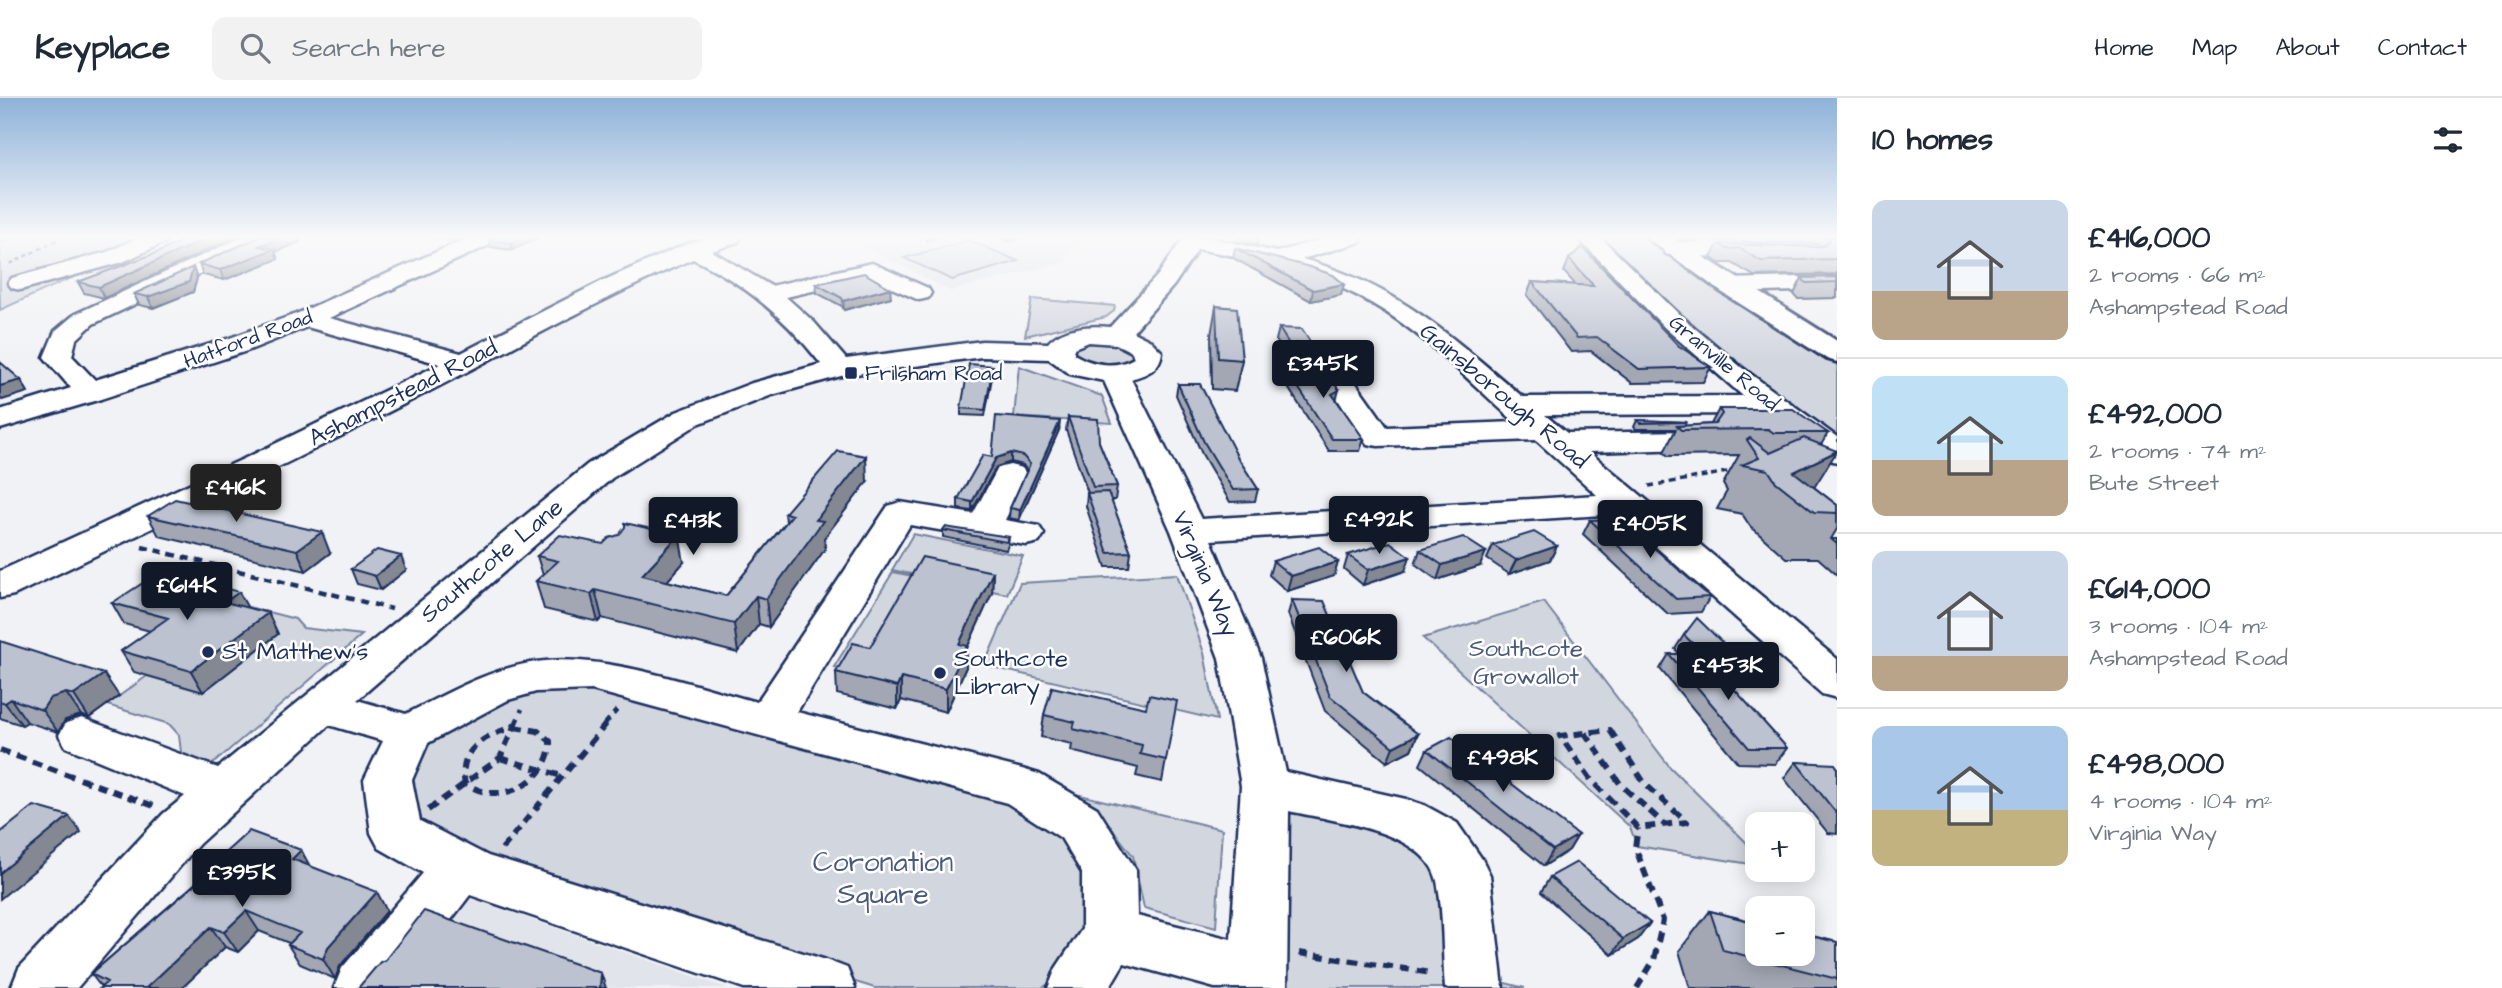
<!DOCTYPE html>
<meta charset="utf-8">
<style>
:root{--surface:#fff;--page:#f2f2f3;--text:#1f2937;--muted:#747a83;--line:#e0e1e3;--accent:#111827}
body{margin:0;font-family:"Architects Daughter",sans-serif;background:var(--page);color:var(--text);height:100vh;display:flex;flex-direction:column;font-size:26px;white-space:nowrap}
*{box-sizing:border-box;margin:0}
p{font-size:23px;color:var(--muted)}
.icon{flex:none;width:38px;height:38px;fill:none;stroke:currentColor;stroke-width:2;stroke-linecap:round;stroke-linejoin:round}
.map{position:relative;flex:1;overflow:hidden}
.panel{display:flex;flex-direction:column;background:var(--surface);width:665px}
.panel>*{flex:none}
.controls{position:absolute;left:1745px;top:714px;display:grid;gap:14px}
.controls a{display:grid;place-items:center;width:70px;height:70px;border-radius:14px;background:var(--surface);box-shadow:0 4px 18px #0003;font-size:35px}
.price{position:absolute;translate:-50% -60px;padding:0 16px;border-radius:7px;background:var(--accent);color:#fff;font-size:23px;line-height:46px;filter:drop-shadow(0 2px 4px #0008)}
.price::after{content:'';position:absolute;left:50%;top:42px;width:21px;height:16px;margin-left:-10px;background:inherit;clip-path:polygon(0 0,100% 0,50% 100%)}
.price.active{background:#222;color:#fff}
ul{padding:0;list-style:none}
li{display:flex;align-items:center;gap:21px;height:175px;padding:0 35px}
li+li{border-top:2px solid var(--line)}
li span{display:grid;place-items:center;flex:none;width:196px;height:140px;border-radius:14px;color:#555}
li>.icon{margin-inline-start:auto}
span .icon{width:84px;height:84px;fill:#fffc;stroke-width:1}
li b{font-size:30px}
h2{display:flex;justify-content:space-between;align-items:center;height:84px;padding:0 35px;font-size:30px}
header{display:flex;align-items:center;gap:42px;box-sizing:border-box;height:98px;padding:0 35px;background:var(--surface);border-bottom:2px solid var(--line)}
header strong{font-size:33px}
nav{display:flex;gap:38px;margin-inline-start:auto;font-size:24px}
.search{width:490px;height:63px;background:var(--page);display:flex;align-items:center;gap:18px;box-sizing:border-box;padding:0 24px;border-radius:14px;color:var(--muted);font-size:26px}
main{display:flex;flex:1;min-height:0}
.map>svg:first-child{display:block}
.built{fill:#e1e4ea}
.green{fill:#d2d6df;stroke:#76829e;stroke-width:2}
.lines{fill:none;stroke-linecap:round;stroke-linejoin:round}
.stream{stroke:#707c9a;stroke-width:5}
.minor-casing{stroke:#1b2f5e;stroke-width:5}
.major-casing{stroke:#1b2f5e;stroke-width:6}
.path-far3{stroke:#1b2f5e;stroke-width:2.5;stroke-dasharray:4.5 3.5;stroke-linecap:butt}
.path-far2{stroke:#1b2f5e;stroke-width:3.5;stroke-dasharray:6 4.5;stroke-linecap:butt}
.path-far1{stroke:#1b2f5e;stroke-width:4.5;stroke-dasharray:8 6;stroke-linecap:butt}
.path{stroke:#1b2f5e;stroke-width:6;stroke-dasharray:10 7;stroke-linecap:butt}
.minor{fill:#fff;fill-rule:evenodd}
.major{fill:#fff;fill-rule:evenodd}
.wall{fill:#a2a7b3;stroke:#1b2f5e;stroke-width:2}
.shaded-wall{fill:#848892;stroke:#1b2f5e;stroke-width:2}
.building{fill:#bcc2d0;stroke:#1b2f5e;stroke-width:2}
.poi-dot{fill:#1b2f5e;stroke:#fff;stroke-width:2.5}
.labels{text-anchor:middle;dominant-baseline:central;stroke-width:5;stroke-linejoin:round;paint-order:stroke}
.far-street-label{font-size:21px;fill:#1b2f5e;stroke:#fff}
.far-poi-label{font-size:21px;fill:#1b2f5e;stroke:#fff;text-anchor:start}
.street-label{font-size:24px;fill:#1b2f5e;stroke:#fff}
.park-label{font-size:24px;fill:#49597e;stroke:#fff}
.poi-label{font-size:24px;fill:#1b2f5e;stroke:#fff;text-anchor:start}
.near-park-label{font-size:28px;fill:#49597e;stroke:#fff}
</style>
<header>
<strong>Keyplace</strong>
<div class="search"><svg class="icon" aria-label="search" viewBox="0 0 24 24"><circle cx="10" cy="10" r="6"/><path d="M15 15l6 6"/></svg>Search here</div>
<nav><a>Home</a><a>Map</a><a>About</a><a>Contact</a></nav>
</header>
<main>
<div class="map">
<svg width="1837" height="890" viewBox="0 0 1837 890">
<rect width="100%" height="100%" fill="#f1f2f5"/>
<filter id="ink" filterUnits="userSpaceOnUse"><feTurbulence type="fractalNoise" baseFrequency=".0143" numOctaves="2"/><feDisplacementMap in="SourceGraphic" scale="14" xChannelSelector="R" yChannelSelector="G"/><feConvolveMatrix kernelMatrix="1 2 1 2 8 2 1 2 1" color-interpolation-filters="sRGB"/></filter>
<g filter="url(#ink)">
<path class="built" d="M846,139H1087L1066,157V164L950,193Z
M470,800L727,890H570L437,842Z"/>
<path class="green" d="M0,139H163L0,212Z
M1595,139H1643L1837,264V338C1750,279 1673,209 1595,139Z
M969,142L1018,163L952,182L904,160Z
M1032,201L1115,208L1114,213L1106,219L1025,238Z
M1086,240L1135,250V265L1090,269L1066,250Z
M1019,268L1102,298L1112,325L1014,319Z
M913,436L1023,458L1007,496L892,472Z
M893,474L922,480L883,549L851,572L834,569Z
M1177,476L1204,555L1217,622L984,567L1020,485Z
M1544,504L1670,669L1757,755V767L1637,748L1630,729L1423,540Z
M237,506L295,521L303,530L362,537L207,671L182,663L179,637L169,626L107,607L147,578L203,594Z
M531,590L586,591L1000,700L1056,729L1085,771L1088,830L1053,883L1042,890H875L701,837L423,736L405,686L423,653L448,627Z
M1265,688L1439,740L1473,877L1525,890H1258Z
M1080,697L1222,731L1216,829L1144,810L1133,758L1110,728Z"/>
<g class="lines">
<path class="stream" d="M0,144L17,139"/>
<defs>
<path id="minor" d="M140,139H168L165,144L123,164L20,192L12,190L8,185L12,180L107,154Z
M242,139H270L267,144L93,226L76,242L72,258L95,282L227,241L296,216L470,139H499L496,144L329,220L461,255L602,183L684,147L710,139H741L738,144L712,153L771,188L872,165L928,190L931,195L928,200L919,202L869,180L786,199L814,224L846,261L982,243L1048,245C1062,229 1090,227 1110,229L1158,177L1184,139H1206L1277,154L1329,139H1363L1360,144L1302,161C1399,188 1449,237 1523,299L1743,298L1665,230L1577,139H1600L1683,220L1741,269L1837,339V364L1826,361L1767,316L1545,317L1567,335L1690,333L1701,335L1706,342L1701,349L1690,351L1589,354L1837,561V600L1822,596L1619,416L1211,442L1261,560L1286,674L1406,701L1424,707L1457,725L1482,761L1490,777L1503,890H1445C1442,856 1444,815 1437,783C1426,732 1331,723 1289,713L1287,890H1215L1124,865L1109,890H1048L1056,870L1082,831V775L1061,740L1007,705L592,592L536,594L508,602L428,645L412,682L420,723L488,758L826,862L847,870L855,890H744L470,797L399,890H334L342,870L423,775L379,750L371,735L364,682L383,643L329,627L199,746L77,890H11L19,870L163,716L185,698L66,649L59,637L66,625L82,620L218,670L588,366L676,314L752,285L821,266C786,221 745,185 693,161C596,202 507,254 414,301C282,369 147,432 14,497L0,500V473L252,357L440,266L307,229L247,253L101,301L0,331V312L71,290L44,259L55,233L75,216ZM1198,151C1257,162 1318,174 1371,205C1425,236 1469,283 1515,324L1387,329L1338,260L1328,258L1287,260L1283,266L1287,272L1320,274L1367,346L1378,348L1536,342L1597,397L1201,421L1131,281C1147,276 1160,272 1162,254L1151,243L1133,234L1174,187ZM1089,244L1116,246L1132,254L1134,260C1115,271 1092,267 1074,256V250ZM982,259L1049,261L1070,276L1104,283L1171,433L1219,560L1241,688L1231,841L1137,818L1136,772L1097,710L1039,676L1022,671L797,614L910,427L1026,447L1039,444L1044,436L1039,428L1005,422L1027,377L1022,370L1010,367L998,370L973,416L900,404L888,408L757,604C692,587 600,554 536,564C489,571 448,595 406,616L357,602L612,380L698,326L772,297L841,278Z
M1734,143L1772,149L1775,154L1772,159L1674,158L1666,156L1663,151L1666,146L1674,144Z
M1837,178V192L1729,195L1721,193L1717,188L1721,183L1729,181Z"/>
<path id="major" d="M1646,139H1672L1837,243V264L1827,261L1720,193Z"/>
</defs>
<use href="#minor" class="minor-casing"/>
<use href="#major" class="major-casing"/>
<path class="path-far3" d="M10,166L63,139"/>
<path class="path-far2" d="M1649,388L1733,373"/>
<path class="path-far1" d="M142,449L392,511
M515,627L522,611
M604,627L617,612"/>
<path class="path" d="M514,629L538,633L550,643C551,674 517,701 486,694C479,693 472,689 465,686C457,652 485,637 514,629Z
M1610,632L1645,686L1687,724L1638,730L1592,683L1560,638Z
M1585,635L1621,687L1664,726
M0,652L154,708
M500,660L562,678
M428,712L500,660L515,626
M502,751L606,626
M1299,855L1432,875
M1637,890L1654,862L1663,822L1635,749L1638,730"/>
<use href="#minor" class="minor"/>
<use href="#major" class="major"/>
</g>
<path class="wall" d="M189,139H236L104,200L84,195L78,184L159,154Z
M259,139H300L298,140L300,144L275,154L278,161L224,182L203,177L199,166Z
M425,139H464L454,143Z
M496,139H540L512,152L491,149L489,142Z
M999,139H1025L1009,143Z
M1238,139H1259L1257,147L1237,143Z
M1682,139H1837V176L1754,178L1732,165H1720L1711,160L1718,146L1819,149L1818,146L1685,142Z
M1235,150L1344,186L1341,197L1311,203L1233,160Z
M1569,161L1679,248L1711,269L1703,284L1632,285L1591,253L1571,254L1527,197L1532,184L1576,187L1564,174Z
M1837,179V200L1798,201L1794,196L1802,180Z
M197,180L193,194L153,210L139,207L134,196Z
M816,186L891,199L844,212L842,208L817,195Z
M1216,208L1242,262L1235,293L1212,291L1211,237Z
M1279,230L1311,245L1308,256L1286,258L1276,242Z
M1283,266L1364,341L1360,353H1329L1280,277Z
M993,274L985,318L961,317V310Z
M1178,286L1238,360L1258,391L1255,403L1230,404L1202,356L1176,297Z
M1719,311L1828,335L1821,347L1814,389L1837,407V431L1831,441H1837V477L1818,460H1786L1750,428L1742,416L1717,411L1727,393L1723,386L1739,357L1668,358L1664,354L1676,331H1636L1634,329L1637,322L1686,324L1684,328L1711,326Z
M1068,319L1099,344L1117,388L1115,402H1111L1131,454L1129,469H1106L1086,408L1087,395H1088L1066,332Z
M1059,332L1019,422L1009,420L1010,410L1027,373L1023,367L1011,364L996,369L972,413L958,411V401L992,359Z
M867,384L824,440L825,451L769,529L759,526L738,555L602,520L598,524L544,511L536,483L543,477L537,458L603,446L684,464L667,483L726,498L786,424L785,415Z
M148,418L330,455L306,473L159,438Z
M1590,422L1710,499L1701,514L1668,516L1583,436Z
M943,432L1009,439L1008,447L1006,452L943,439Z
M1493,447L1557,448L1550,462L1509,476L1487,461Z
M1420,452L1480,468L1437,482L1415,466Z
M1348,457L1405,473L1363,487L1344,471Z
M1273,463L1338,464L1334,478L1287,493L1269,477Z
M351,471L406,472L381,492L357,486Z
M993,474L992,495L967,550L966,569L946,614L901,602L897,611L837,596L836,574L870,549Z
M1292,502L1363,594L1418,636L1411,652L1387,664L1325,613L1288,516Z
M112,505L247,510L268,515L278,536L203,594L134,574L121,553L150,533L124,526Z
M1684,537L1726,548L1716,562L1708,563L1787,650L1775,666L1738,665L1660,571L1669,556H1680L1675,551Z
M0,543L119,598L89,620L81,617L65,622L58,634L27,624L22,627L0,620Z
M1052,589L1166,662L1162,684L1136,678L1138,670L1071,653L1072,646L1041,639L1044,617Z
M1427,652L1578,737L1569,752L1544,768L1420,667Z
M1796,664L1837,669V736L1828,735L1784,680Z
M301,752L309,768L387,813L340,868L335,881L300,866L288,847L289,845L259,833L238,854L225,849L182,890H100L101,889L91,876L206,776L204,774Z
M1550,779L1650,825L1638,841L1612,857L1541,794Z
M1710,813L1837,844V890H1690L1679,853Z"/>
<path class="shaded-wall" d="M210,139H236L104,200L99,189Z
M284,139H300L298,140L300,144L275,154L278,161L224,182L220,172L259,148Z
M452,139H464L454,143Z
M524,139H540L512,152L511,145Z
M926,139H939L926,142Z
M1010,139H1025L1009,143Z
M193,169L197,180L193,194L153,210L148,199Z
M1344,186L1341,197L1311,203L1313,192Z
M890,190L891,199L844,212L843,203Z
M21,282L28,294L2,302L0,300V288Z
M1339,292L1336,303L1332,296Z
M1060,323L1059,332L1019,422L1020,412Z
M1837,353L1810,396L1794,374Z
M1011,355V364L996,369L972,413V404L996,360Z
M866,358L867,384L824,440L825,451L769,529L766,501L816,422Z
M322,434L330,455L306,473L297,452Z
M679,437L684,464L648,505L642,477Z
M1557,448L1550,462L1509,476L1516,462Z
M1486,454L1480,468L1437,482L1442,467Z
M401,458L406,472L381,492L375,478Z
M1410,459L1405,473L1363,487L1368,472Z
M1338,464L1334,478L1287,493L1291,478Z
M993,474L992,495L967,550L966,569L946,614V591L959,546Z
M595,492L602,520L598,524L591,496Z
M239,494L250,514L225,504Z
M756,498L759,526L738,555L734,526Z
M268,515L278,536L203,594L191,573Z
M104,576L119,598L89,620L74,597Z
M901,580V602L897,611V589Z
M66,595L81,617L65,622L58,634L42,612L50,600Z
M11,601L27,624L22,627L5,605Z
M1418,636L1411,652L1387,664L1393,649Z
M69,718L81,734L0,801V775Z
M1578,737L1569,752L1544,768L1553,752Z
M301,752L312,772L292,761Z
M377,794L387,813L340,868L335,881L323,861L328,849Z
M246,813L259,833L238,854L224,834Z
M1650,825L1638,841L1612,857L1623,841Z
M211,829L225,849L182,890H146Z
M601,875L606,890H600Z"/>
<path class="building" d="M189,139H210L99,189L78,184L159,154Z
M259,139H284L259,148L274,151L220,172L199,166Z
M496,139H524L511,145L489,142Z
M1829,139H1837V161L1761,163L1739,150L1727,151L1718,146L1817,149L1825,147L1830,141Z
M1582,149L1679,248L1711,269L1639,271L1597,239L1577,240L1532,184L1594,188L1569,161Z
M1235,150L1310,169L1333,177L1344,186L1313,192Z
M193,169L189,184L148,199L134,196Z
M864,175L890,190L843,203L842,200L816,186Z
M1837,179V184L1806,185L1802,180Z
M1216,208L1237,210L1242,262L1218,260Z
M1279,230L1302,231L1311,245L1289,246Z
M0,264L21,282L0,288Z
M969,266L993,268L985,312L961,310Z
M1283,266H1321L1339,292L1332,296L1364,341H1332Z
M1178,286H1200L1238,360L1258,391L1233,392L1204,344Z
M1719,311H1793L1828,335H1774L1768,331L1681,332L1677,328L1715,326L1722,316Z
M996,318L1060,323L1020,412L1010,410L1030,366L1023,358L1011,355L996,360L972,404L958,401L983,357L992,359Z
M1068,319L1098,321L1099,344L1117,388L1093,389Z
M1637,322L1686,324L1640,325Z
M1750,340L1770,355L1804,340L1837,353L1794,374L1837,407V415L1814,414L1776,384L1768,372L1742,367L1759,360L1747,342Z
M838,353L866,358L816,422L823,423L766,501L756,498L734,526L595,492L591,496L536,483L558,463L537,458L560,437L603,446L609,440L619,437L625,429V425L679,437L642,477L726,498L792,417L785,415Z
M1108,394L1131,454L1108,455L1087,395Z
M175,401L322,434L297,452L148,418Z
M1621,421L1710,499L1676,501L1590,422Z
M945,429L1009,439L1006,444L943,432Z
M1534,434L1557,448L1516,462L1493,447Z
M1463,439L1486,454L1442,467L1420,452Z
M1831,441H1837V446Z
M1390,444L1410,459L1368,472L1348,457Z
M1319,449L1338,464L1291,478L1273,463Z
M377,452L401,458L375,478L351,471Z
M922,459L993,474L959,546L967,548L946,591L901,580L897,589L836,574L853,545L870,549Z
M152,479L203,491L210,486L239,494L225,504L268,515L191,573L121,553L168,520L112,505Z
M1292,502L1324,503L1363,594L1418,636L1393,649L1330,598Z
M1697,520L1726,548L1696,549L1684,537Z
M0,543L104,576L74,597L66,595L50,600L42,612L11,601L5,605L0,603Z
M1669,556H1703L1787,650H1749Z
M1052,589L1146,610L1149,597L1177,603L1166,662L1140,656L1142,647L1073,631L1075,624L1044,617Z
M1451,639L1578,737L1553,752L1427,652Z
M1796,664L1835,666L1837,669V716Z
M34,708L69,718L0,775V735Z
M249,733L301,752L292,761L377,794L328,849L323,861L288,847L300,835L246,813L224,834L211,829L146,890H100L107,884L91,876L208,775L204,774Z
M1577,764L1650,825L1623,841L1550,779Z
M424,813L601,875L600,890H358L380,864L385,862Z
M1710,813L1757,825V856H1802V836L1837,844V881L1723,852Z"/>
</g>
<linearGradient id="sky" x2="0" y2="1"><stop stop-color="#8eb2d9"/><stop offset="0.53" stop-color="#f9f9fa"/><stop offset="1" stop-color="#f9f9fa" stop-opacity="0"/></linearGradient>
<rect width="1837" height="263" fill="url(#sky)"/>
<g class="poi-dot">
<rect x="844" y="268" width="14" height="14" rx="3.5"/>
<circle cx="208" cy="554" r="7"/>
<circle cx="940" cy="575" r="7"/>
</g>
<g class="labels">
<g class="far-street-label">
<text transform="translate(248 241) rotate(-20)">Hatford Road</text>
<text transform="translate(1724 265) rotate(40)">Granville Road</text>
</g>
<g class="far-poi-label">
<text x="865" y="275">Frilsham Road</text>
</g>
<g class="street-label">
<text transform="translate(403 295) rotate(-27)">Ashampstead Road</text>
<text transform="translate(1504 298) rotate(40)">Gainsborough Road</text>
<text transform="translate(492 463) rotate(-40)">Southcote Lane</text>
<text transform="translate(1205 476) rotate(67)">Virginia Way</text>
</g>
<g class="park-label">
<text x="1526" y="551">Southcote<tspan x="1526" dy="28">Growallot</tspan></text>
</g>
<g class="poi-label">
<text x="222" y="554">St Matthew's</text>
<text x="954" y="561">Southcote<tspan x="954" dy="28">Library</tspan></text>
</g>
<g class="near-park-label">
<text x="883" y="764">Coronation<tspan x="883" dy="32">Square</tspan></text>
</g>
</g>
</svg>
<div class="controls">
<a>+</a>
<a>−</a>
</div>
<b class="price" style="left:1323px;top:302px">£345K</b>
<b class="price active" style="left:236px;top:426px">£416K</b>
<b class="price" style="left:1379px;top:458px">£492K</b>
<b class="price" style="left:693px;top:459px">£413K</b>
<b class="price" style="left:1650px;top:462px">£405K</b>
<b class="price" style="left:187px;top:524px">£614K</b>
<b class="price" style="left:1346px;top:576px">£606K</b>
<b class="price" style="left:1728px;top:604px">£453K</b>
<b class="price" style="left:1503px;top:696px">£498K</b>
<b class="price" style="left:242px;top:811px">£395K</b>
</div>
<section class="panel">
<h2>10 homes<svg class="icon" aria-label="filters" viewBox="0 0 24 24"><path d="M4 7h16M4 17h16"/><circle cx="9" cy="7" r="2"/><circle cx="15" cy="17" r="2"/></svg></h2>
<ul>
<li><span style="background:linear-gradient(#c9d6e8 65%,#b9a48a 0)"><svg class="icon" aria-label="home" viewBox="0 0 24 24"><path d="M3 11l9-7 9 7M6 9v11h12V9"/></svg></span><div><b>£416,000</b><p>2 rooms · 66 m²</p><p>Ashampstead Road</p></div></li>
<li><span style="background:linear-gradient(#bfe0f5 60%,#b9a48a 0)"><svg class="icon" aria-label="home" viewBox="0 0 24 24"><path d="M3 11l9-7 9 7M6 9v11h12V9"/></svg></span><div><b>£492,000</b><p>2 rooms · 74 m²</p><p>Bute Street</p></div></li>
<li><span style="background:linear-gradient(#c9d6e8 75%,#b9a48a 0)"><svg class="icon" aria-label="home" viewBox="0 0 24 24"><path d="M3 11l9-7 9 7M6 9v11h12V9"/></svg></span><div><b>£614,000</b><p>3 rooms · 104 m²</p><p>Ashampstead Road</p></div></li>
<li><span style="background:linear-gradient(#a9c7e8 60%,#c2b280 0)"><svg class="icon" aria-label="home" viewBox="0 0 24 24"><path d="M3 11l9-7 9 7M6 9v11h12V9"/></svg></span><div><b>£498,000</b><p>4 rooms · 104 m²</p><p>Virginia Way</p></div></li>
</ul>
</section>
</main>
